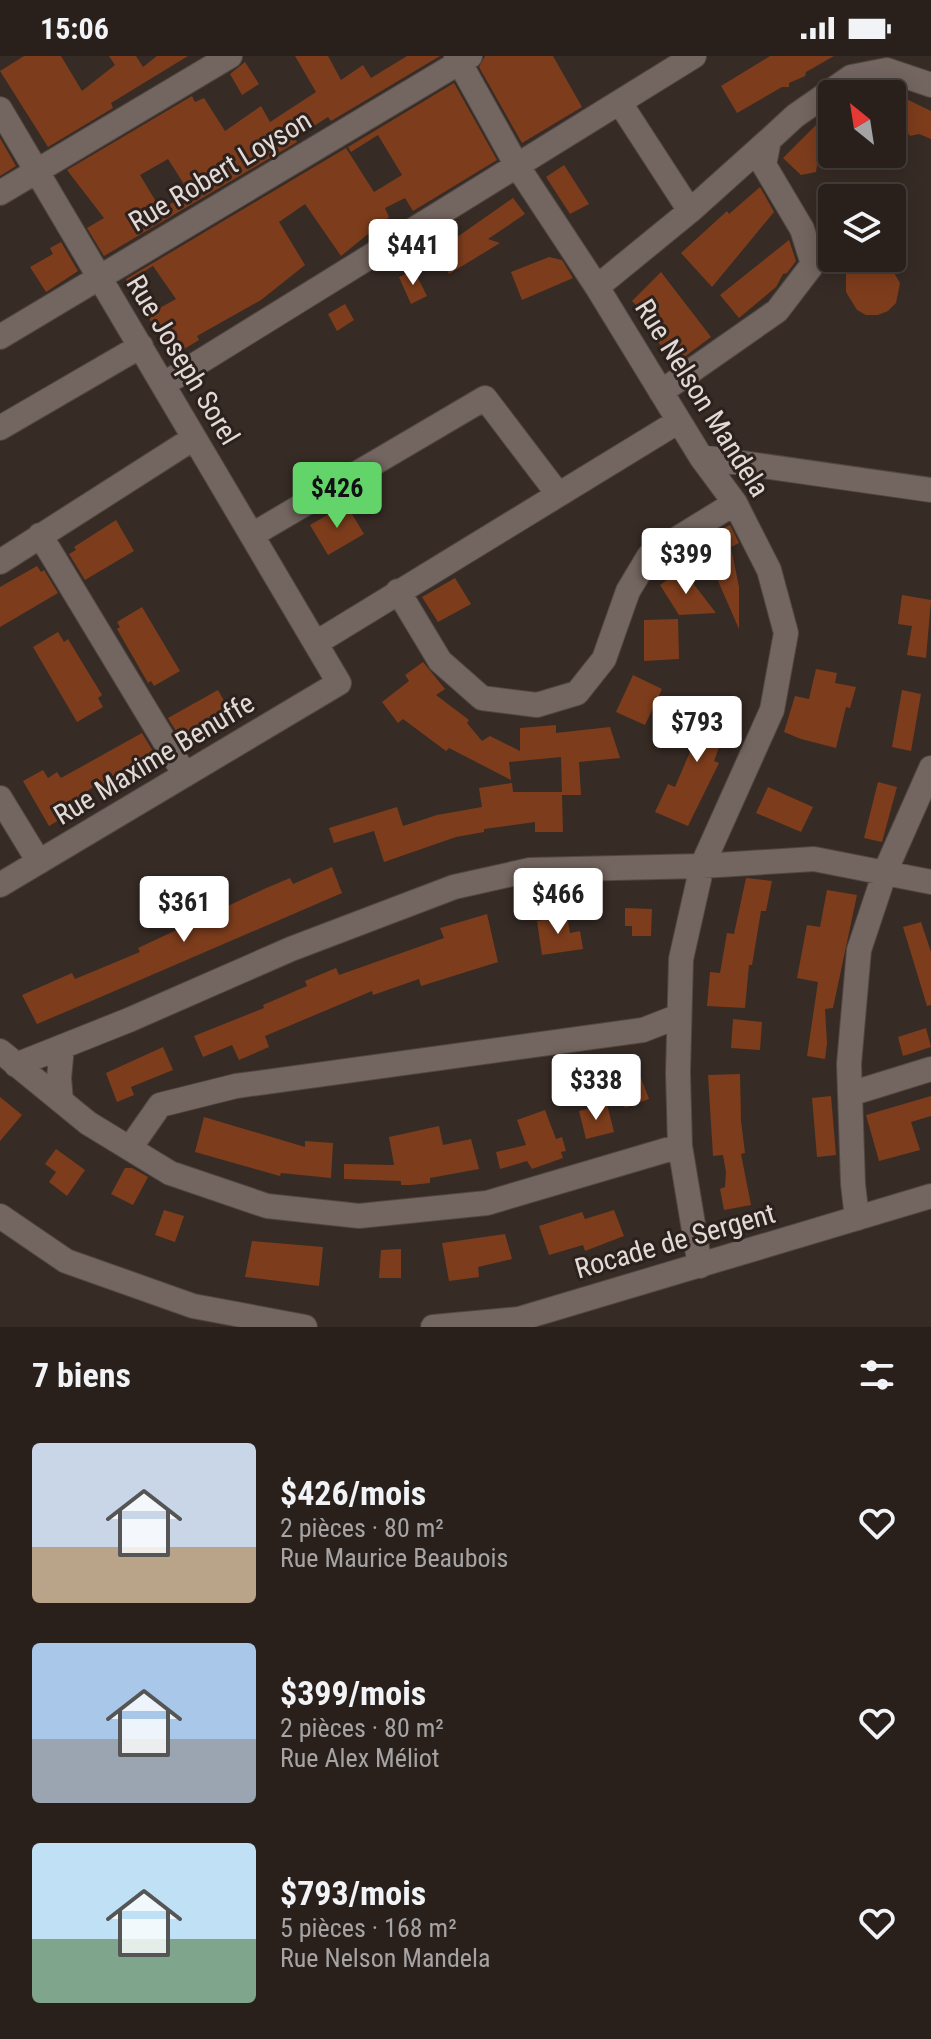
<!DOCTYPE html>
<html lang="fr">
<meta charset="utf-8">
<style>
:root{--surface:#29201c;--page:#352d29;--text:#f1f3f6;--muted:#a5a3a3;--line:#453e3b;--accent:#62d469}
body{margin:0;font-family:"Roboto Condensed",sans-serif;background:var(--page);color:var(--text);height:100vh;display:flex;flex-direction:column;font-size:30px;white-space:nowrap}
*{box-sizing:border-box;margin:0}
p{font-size:26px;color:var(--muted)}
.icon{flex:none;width:44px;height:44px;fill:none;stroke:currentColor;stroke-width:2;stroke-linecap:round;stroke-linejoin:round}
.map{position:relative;height:1271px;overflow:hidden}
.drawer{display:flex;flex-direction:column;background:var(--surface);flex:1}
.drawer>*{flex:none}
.needle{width:52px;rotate:330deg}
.fabs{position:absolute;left:818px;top:24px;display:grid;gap:16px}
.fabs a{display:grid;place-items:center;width:88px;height:88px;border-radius:8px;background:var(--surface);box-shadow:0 4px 20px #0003,0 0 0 2px var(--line);font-size:40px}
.price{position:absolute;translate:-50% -68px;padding:0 18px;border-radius:8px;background:#fff;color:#222;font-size:26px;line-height:52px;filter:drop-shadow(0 2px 4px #0008)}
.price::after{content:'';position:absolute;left:50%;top:48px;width:24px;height:18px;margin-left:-12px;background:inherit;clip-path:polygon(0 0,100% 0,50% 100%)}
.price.on{background:var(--accent);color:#111}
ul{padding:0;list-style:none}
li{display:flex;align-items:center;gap:24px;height:200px;padding:0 32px}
li span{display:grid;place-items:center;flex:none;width:224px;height:160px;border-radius:8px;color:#555}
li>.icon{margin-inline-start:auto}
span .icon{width:96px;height:96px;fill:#fffc;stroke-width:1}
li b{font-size:34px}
h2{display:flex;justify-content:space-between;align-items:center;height:96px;padding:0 32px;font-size:34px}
.status{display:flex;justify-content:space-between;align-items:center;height:56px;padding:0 40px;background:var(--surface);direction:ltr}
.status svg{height:22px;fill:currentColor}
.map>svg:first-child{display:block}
.building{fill:#7d3d1c;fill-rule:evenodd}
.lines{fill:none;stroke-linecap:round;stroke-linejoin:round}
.street-casing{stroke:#514742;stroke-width:26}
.secondary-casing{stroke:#514742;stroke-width:26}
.street{stroke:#73655f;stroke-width:24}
.secondary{stroke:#73655f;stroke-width:24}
.labels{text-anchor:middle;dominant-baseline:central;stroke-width:6;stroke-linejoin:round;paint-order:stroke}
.street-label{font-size:28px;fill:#e2dad6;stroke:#2c211c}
</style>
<div class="status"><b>15:06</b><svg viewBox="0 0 49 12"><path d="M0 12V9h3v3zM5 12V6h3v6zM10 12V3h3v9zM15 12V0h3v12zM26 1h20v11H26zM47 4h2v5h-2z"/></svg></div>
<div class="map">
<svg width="931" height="1271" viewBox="0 0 931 1271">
<rect width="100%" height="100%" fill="#372b25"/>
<path class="building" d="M24,0H61L82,35L115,9L109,0H136L143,11L157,0H188L111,47L113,52L48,91L0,15Z
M295,0H328L341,24L363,9L371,22L407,0H440L331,65L328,61L295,82L297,86L104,200L87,172L104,162L67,114L192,40L195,46L204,42L225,75L261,50L270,66L316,36ZM168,103L189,136L161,154L140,119Z
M485,0H553L582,51L522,87L479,11Z
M770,0H834L806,16L805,20L789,27V31H782L737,57L721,30Z
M245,6L259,28L242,39L230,18Z
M454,27L497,104L413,155L405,142L385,152L389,161L341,200L305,148L279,166L305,209L261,244L197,280L199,284L171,301L147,259L176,243L153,210L127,226L126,223L346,92L374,136L402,119L378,79L351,96L348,91Z
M892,36L931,55V83L919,78L910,80L901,69L892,70Z
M832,53V102H818L816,116L801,119L783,102Z
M0,82L16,110L0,120Z
M564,109L589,148L570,158L546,121Z
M760,131L774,156L712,231L681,197L727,155L729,158Z
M513,142L525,158L488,183L500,187L449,218L439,201L443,199L440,193Z
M789,184L796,205L787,217L783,218L776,231L739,262L720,239Z
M61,186L78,215L46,236L30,211L53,198L50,192Z
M549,201L562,204L573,222L522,244L511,216Z
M869,205L890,210L900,227L896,247L888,255L878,259H866L857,254L846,236V215Z
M414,214L427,240L411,248L399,221Z
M661,216L711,281L676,307L658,286L665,280L632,245Z
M345,248L354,264L337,275L328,258Z
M346,448L364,478L328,499L310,469Z
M116,464L134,495L85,524L69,498L76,494L74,491Z
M730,469L739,487L731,491L739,531V573L701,486Z
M37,510L41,516L44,514L58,537L0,571V531Z
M682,513L716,557L679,559L660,529Z
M455,522L471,548L438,566L422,541Z
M902,539L931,544L926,602L907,599L912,570L898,568Z
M142,551L180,615L154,630L151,625L148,627L117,573L120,571L117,566Z
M678,563L679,603L644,605V564Z
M58,576L64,586L68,583L102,639L98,642L103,651L77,666L33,591Z
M423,606L445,633L436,639L469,664L467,667L482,685L490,680L520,695V672L556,669V677L610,671L620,702L579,706L581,739H562L563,776H535V766L484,773V776L456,781L384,806L374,775L334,787L329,772L397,751L403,770L437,759L482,751L479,732L512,727L513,736H562L561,701L509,706L511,724L449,692L446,695L403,663L398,667L382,646L409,625L405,619Z
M816,613L837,617L835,627L856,631L850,652L846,651L836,692L801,683L784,676L795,640L809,643Z
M633,619L662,633L645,669L616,656Z
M218,634L234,663L193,687L191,684L184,688L168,662Z
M902,634L921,638L911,695L892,691Z
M706,641L734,650L714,705L719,707L688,770L655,756L668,728L675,731L695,684L690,682Z
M142,677L157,702L153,704L156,709L113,734L111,730L102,735L98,728L64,750L69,758L49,770L23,725L43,714L48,722L57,716L61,722Z
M878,726L897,731L882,786L864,782Z
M768,731L813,751L801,776L756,757Z
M332,811L342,837L103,940L37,968L22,939L72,917L75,923L140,896L138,892L264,833L290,822L293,828Z
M746,822L772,825L766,855H761L752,909H749L745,952L707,950L710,916L720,917L727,877L734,878Z
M827,834L857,839L833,952L825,953L827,987L825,1003L807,1000L818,926L797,922L807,869L820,871Z
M625,852L652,853L651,880H632V870H625Z
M487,858L498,906L421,930L419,923L373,939L372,935L265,980L269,991L239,1004L232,989L203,1001L194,980L264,952L263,949L307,930L305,925L336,912L339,919L444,882L440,872Z
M567,860L570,877L580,875L583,893L542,899L537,865Z
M921,866L931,896V949L927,950L903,871Z
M733,963L762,966L760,994L731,992Z
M926,972L931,991L903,1000L898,981Z
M163,991L173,1014L131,1031L134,1039L117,1046L106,1017Z
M638,1014L649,1043L625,1052L614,1023Z
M740,1018L741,1065L745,1097L741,1098L751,1149L724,1154L720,1133L725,1131L726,1116L723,1099L713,1100L708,1019Z
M831,1040L836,1099L817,1101L812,1042Z
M931,1040V1060L911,1066L920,1094L879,1105L866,1059Z
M0,1041L22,1059L0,1085Z
M607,1048L614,1076L586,1083L579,1055Z
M545,1054L556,1083L562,1081L566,1095L561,1096L563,1102L532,1113L527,1105L500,1113L496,1096L526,1089L517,1064Z
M204,1061L305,1091V1085L333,1087L331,1122L281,1117L280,1120L195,1096Z
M439,1070L443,1089L471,1083L479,1113L430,1122V1127L411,1129H401V1125L344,1123V1108L394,1109L389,1081Z
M56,1093L85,1114L67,1140L49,1126L56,1116L45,1108Z
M125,1112H132L148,1121L133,1149L111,1138Z
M164,1154L184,1160L175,1186L155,1179Z
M614,1154L624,1180L585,1195L583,1189L549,1199L539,1170L582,1156L585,1163Z
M505,1178L512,1203L478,1211L479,1221L449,1225L442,1187Z
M252,1185L323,1191L319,1230L245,1221Z
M401,1193V1222H379L381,1194Z"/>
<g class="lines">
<defs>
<path id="street" d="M456,0L516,108L597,231L701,401L735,447L769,514L786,577L772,654L702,810L681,903L678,1017L680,1090L700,1210
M620,47L690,155
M0,53L339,627L0,829
M0,137L230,0
M597,231L690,155L769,84
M0,281L470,0
M164,328L694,0
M661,336L777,255L813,208L802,173L764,109L769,84L795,60L851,21L887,14L931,29
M0,372L141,290
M701,401L931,434
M40,479L185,719
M252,479L485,342L558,438
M0,506L194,382
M398,535L440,605L482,642L537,649L577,637L604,603L628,535L649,500L735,447
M316,587L679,365
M0,742L39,806
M0,995L88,1067L170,1117L267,1150L359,1160L487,1147L680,1090
M16,1009L129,964L291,893L454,831L530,814L702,810L814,803L931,826
M850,1038L931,1013
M61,1045L59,1022L62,991
M130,1092L160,1049L236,1030L643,974L679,960
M857,1162L853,1128L849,1008L859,894L885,816L931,712"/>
<path id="secondary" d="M0,1160L66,1205L193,1250L305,1271
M433,1271L519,1263L931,1140"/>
</defs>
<use href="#street" class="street-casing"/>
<use href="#secondary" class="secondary-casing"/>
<use href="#street" class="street"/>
<use href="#secondary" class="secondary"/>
</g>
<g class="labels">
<g class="street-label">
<text transform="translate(220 115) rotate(-31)">Rue Robert Loyson</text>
<text transform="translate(183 304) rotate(59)">Rue Joseph Sorel</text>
<text transform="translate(702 342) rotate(58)">Rue Nelson Mandela</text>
<text transform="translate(154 703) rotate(-31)">Rue Maxime Benuffe</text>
<text transform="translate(675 1185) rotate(-16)">Rocade de Sergent</text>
</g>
</g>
</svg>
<div class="fabs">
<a><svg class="needle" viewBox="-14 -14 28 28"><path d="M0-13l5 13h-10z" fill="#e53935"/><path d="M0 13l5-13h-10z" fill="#a5a3a3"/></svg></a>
<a><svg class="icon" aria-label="layers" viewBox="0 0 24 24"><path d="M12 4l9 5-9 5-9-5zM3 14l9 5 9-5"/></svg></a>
</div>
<b class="price" style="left:413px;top:231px">$441</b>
<b class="price on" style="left:337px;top:474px">$426</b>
<b class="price" style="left:686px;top:540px">$399</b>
<b class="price" style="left:697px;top:708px">$793</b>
<b class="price" style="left:558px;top:880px">$466</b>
<b class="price" style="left:184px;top:888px">$361</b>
<b class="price" style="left:596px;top:1066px">$338</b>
</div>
<section class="drawer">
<h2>7 biens<svg class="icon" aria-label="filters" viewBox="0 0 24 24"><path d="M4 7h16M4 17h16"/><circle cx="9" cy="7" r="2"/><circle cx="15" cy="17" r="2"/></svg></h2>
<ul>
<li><span style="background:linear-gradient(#c9d6e8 65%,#b9a48a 0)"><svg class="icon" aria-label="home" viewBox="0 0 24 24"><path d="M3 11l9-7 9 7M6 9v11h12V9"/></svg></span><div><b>$426/mois</b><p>2 pièces · 80 m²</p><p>Rue Maurice Beaubois</p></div><svg class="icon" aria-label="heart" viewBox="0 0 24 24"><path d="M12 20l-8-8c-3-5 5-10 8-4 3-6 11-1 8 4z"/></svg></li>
<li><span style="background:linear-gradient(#a9c7e8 60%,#9aa5b1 0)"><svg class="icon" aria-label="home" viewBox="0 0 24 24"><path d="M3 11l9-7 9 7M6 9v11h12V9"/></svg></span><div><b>$399/mois</b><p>2 pièces · 80 m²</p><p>Rue Alex Méliot</p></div><svg class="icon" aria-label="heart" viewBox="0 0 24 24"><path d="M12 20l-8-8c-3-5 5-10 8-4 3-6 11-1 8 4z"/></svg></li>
<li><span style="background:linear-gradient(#bfe0f5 60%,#7fa58c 0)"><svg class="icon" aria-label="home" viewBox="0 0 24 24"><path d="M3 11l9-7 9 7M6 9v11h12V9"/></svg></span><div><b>$793/mois</b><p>5 pièces · 168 m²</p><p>Rue Nelson Mandela</p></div><svg class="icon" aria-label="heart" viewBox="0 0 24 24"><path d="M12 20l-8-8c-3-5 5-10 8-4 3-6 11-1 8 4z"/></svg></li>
</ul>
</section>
